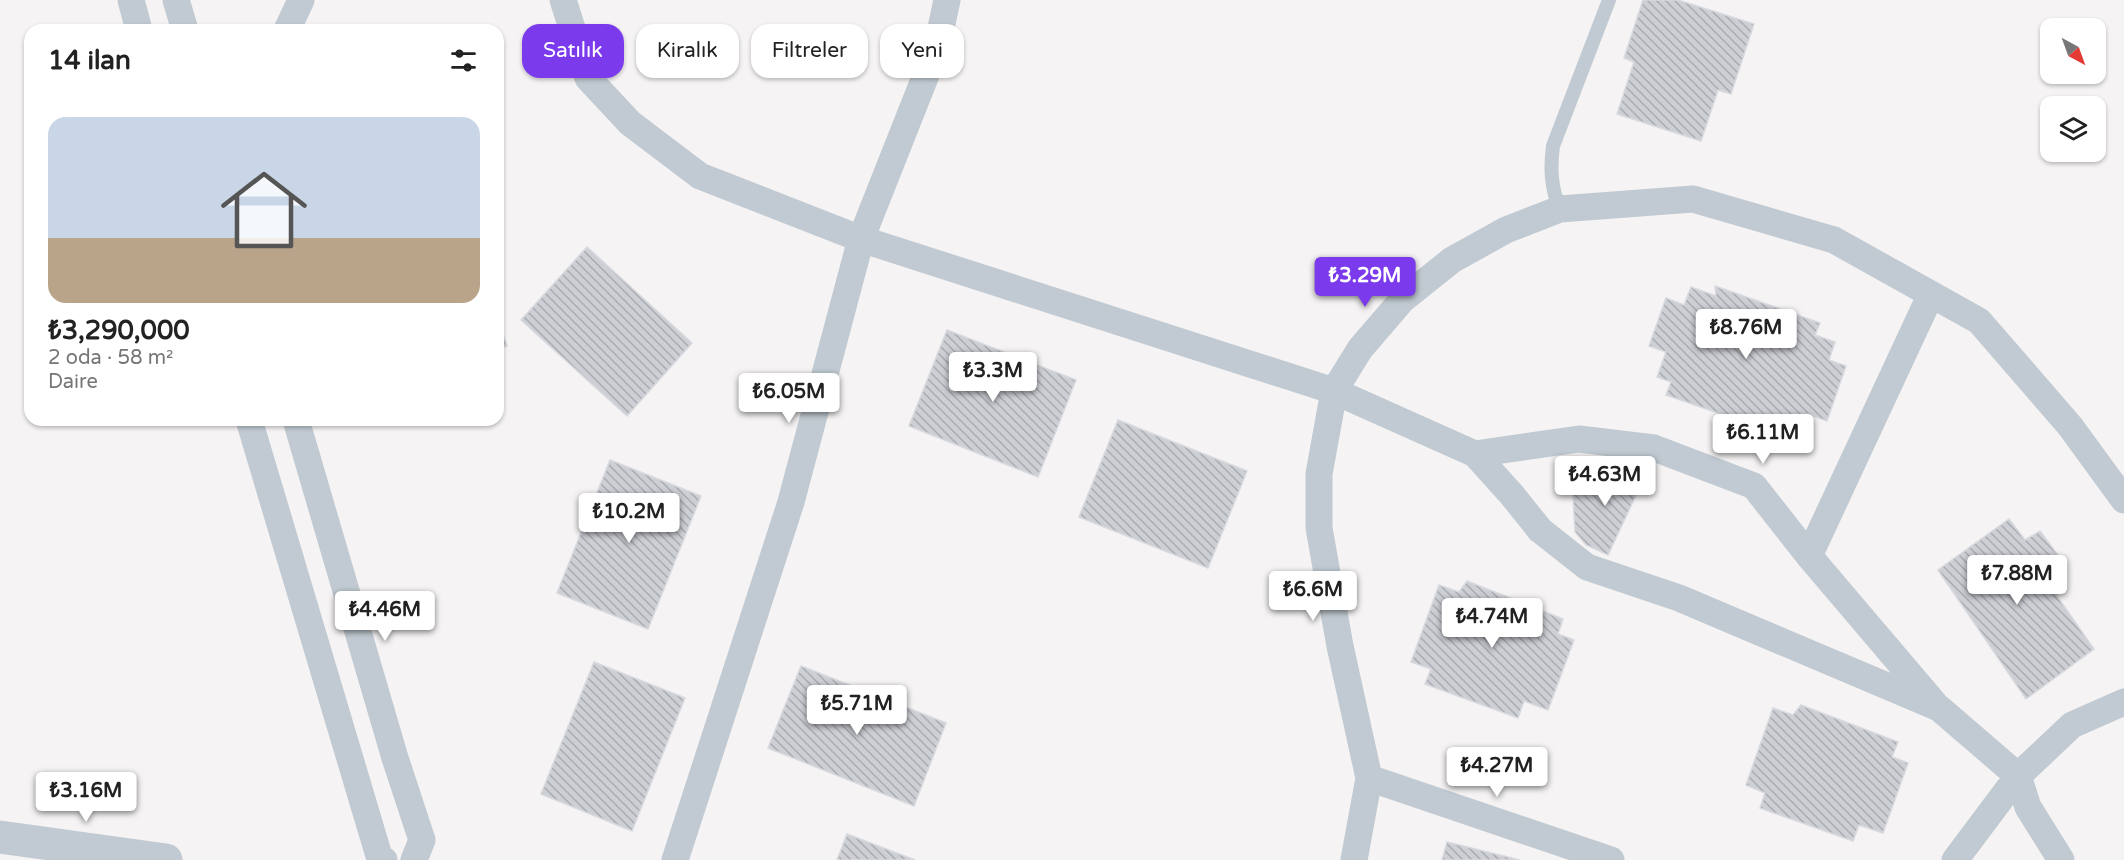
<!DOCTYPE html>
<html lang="tr">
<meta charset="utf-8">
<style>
:root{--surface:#fff;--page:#f6f6f6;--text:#222;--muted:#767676;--accent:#7c3aed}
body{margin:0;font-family:"Varela Round",sans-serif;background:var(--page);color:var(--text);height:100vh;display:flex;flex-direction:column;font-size:22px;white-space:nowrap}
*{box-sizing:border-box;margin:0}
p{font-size:20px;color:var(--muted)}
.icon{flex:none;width:33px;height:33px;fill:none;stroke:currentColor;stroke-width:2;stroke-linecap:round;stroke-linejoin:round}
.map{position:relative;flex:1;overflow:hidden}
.drawer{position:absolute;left:24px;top:24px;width:480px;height:402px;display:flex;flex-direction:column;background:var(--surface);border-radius:18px;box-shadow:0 2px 4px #0004}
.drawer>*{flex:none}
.top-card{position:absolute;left:522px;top:24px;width:570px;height:54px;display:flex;gap:12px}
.needle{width:39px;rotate:139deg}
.fabs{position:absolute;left:2040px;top:18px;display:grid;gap:12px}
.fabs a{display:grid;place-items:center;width:66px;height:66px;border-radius:12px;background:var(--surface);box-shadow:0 2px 4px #0004;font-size:30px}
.price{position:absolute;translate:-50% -51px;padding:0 14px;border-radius:6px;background:#fff;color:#222;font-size:20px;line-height:39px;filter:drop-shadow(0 2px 3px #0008)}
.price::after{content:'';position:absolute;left:50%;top:36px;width:18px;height:14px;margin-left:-9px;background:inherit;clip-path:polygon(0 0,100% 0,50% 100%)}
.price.selected{background:var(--accent);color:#fff}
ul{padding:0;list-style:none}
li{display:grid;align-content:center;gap:12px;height:318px;padding:0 24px}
li span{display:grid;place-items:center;height:186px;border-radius:18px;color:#555}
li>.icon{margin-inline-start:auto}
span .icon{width:108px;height:108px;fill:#fffc;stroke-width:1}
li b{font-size:26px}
h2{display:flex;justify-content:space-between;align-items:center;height:72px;padding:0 24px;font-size:26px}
.pill{padding:0 21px;border-radius:18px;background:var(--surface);box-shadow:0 2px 4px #0004;font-size:21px;line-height:54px}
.pill.selected{background:var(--accent);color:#fff}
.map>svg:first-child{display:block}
.building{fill:url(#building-back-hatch);stroke:#d7d9de;stroke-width:1.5}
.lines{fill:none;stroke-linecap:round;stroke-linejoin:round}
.service{stroke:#c1cad2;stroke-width:14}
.minor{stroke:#c1cad2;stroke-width:27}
.tertiary{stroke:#c1cad2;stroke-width:33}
</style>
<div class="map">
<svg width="2124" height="860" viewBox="0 0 2124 860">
<defs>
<pattern id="building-back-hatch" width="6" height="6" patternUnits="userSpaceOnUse" patternTransform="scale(1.5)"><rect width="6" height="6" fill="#cdcfd5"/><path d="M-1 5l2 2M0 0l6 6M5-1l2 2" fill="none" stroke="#a8abb0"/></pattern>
</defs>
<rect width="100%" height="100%" fill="#f5f3f3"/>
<path class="building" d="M1643,0H1678L1754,24L1731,94L1718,90L1701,141L1617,114L1634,62L1624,58Z
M587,247L692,343L627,416L521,320Z
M1715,286L1820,323L1815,335L1835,342L1829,360L1846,366L1827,421L1808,414L1802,430L1783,423L1779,434L1666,395L1671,382L1657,377L1666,352L1649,346L1666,298L1684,305L1691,287L1716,296Z
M498,321L507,346L498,349Z
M947,330L1076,380L1038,477L909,426Z
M1118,420L1247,471L1208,568L1079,517Z
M610,460L701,496L648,629L557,593Z
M1607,469H1628L1645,476L1608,555L1586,545L1575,532L1573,495L1590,478Z
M2009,519L2025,540L2040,531L2061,559L2043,576L2094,649L2026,699L1938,570Z
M1467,581L1563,619L1558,634L1574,640L1548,710L1524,701L1518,718L1425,684L1431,669L1411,662L1439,585L1459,592Z
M594,662L685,698L632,831L541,794Z
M801,666L946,723L914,806L768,748Z
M1801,705L1898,742L1892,757L1908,763L1883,833L1859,825L1853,841L1760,808L1765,793L1746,785L1773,708L1793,715Z
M847,834L915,860H837Z
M1447,842L1520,860H1442Z"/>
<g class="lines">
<path class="service" d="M1560,209C1551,188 1550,169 1553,146L1609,0"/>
<path class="minor" d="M131,0L139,30
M176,0L185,30
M563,0L588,78L630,123L700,176L861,239L1334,391L1360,349L1402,300L1452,260L1506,230L1560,209L1693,199L1834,240L1979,321L2070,426L2124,500
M287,30L301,0
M249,420L379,856L384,860
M296,420L395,758L422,840L414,860
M1475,454L1579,439L1654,448L1754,486L1809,556L1934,703
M1809,556L1931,294
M1369,778L1611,860
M675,860L791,502L861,239L937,47L947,0
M1354,860L1369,778L1340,646L1319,528V474L1334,391L1475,454L1512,495L1540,530L1587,567L1679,598L1939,708L2018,776L2028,807L2061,860
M1955,860L2018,776L2072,725L2124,702"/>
<path class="tertiary" d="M0,837L166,860"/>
</g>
</svg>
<div class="fabs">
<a><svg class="needle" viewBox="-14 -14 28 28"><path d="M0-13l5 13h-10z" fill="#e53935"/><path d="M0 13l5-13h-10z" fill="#767676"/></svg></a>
<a><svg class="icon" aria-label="layers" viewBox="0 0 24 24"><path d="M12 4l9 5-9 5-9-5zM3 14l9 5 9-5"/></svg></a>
</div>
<b class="price selected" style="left:1365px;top:308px">₺3.29M</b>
<b class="price" style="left:1746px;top:360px">₺8.76M</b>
<b class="price" style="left:993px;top:403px">₺3.3M</b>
<b class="price" style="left:789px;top:424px">₺6.05M</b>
<b class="price" style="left:1763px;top:465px">₺6.11M</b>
<b class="price" style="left:1605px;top:507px">₺4.63M</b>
<b class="price" style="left:629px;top:544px">₺10.2M</b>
<b class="price" style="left:2017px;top:606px">₺7.88M</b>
<b class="price" style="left:1313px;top:622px">₺6.6M</b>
<b class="price" style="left:385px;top:642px">₺4.46M</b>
<b class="price" style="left:1492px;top:649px">₺4.74M</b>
<b class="price" style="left:857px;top:736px">₺5.71M</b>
<b class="price" style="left:1497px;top:798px">₺4.27M</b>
<b class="price" style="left:86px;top:823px">₺3.16M</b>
<div class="top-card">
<a class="pill selected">Satılık</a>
<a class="pill">Kiralık</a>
<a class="pill">Filtreler</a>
<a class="pill">Yeni</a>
</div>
<section class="drawer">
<h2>14 ilan<svg class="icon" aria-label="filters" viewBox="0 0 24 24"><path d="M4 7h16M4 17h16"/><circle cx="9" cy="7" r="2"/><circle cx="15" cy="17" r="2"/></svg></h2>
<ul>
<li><span style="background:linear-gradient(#c9d6e8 65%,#b9a48a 0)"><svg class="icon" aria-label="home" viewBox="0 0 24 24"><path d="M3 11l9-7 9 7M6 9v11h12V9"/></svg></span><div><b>₺3,290,000</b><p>2 oda · 58 m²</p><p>Daire</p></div></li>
</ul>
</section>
</div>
